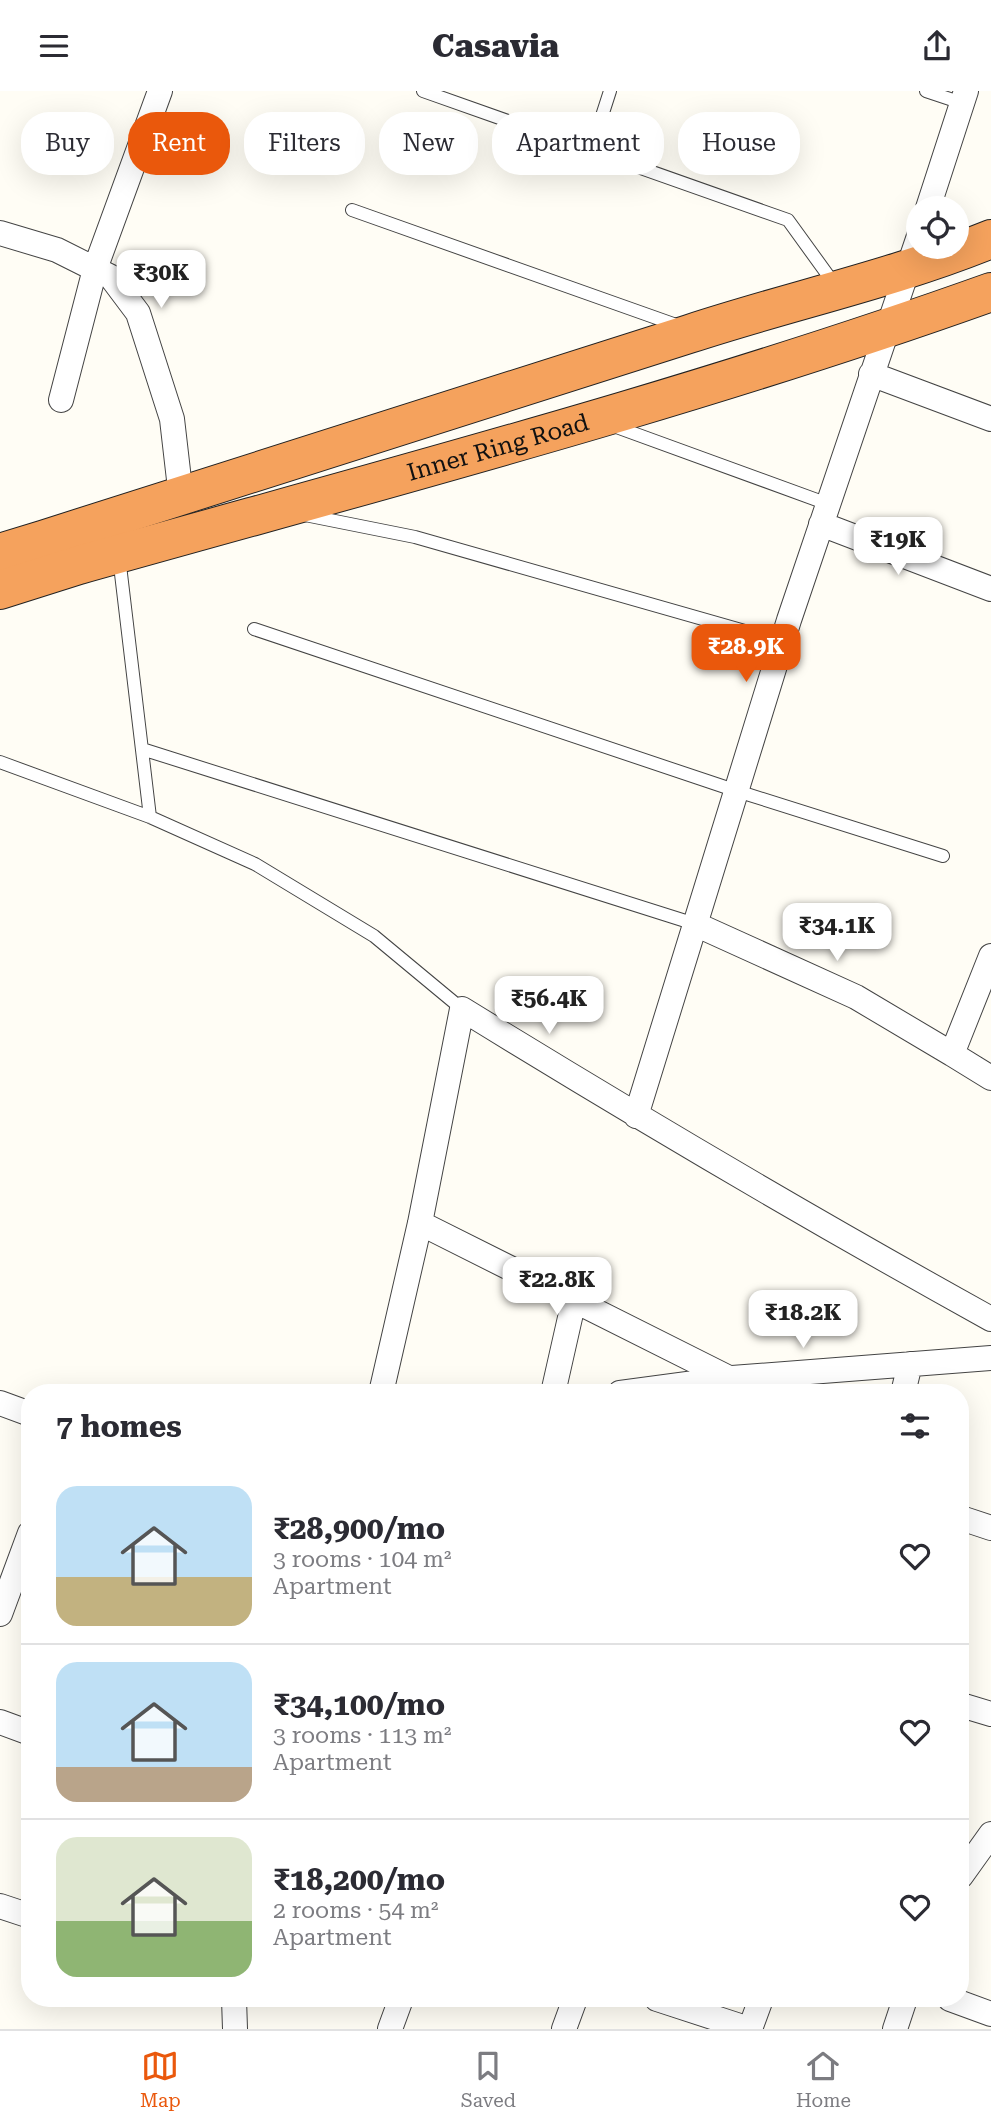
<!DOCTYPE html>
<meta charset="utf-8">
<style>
:root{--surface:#fff;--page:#f7f7f7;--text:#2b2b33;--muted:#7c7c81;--line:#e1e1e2;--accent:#ea580c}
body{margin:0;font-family:"Roboto Serif",serif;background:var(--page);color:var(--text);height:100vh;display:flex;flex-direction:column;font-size:26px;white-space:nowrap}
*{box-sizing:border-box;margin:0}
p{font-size:23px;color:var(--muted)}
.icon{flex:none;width:38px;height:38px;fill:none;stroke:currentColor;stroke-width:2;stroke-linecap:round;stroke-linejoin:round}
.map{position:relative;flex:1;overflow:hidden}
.sheet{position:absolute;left:21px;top:1293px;width:948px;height:623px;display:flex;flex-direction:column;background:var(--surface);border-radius:28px;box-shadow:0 7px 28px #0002}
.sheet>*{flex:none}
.banner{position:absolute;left:21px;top:21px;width:950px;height:63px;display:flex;gap:14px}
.tools{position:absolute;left:906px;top:105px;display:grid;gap:14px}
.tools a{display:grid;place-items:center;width:63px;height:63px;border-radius:50%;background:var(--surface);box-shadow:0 7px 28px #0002;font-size:35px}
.price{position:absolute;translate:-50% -60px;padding:0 16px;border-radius:14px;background:#fff;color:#222;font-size:23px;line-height:46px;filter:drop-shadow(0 2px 4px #0008)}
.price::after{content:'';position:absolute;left:50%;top:42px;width:21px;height:16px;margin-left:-10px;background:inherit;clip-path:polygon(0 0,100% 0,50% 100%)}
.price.selected{background:var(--accent);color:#fff}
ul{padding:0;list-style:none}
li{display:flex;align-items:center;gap:21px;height:175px;padding:0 35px}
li+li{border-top:2px solid var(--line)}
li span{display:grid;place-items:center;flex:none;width:196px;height:140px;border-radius:21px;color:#555}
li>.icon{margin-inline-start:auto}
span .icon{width:84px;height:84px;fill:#fffc;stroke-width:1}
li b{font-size:30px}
h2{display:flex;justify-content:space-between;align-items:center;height:84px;padding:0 35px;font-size:30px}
.tag{padding:0 24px;border-radius:28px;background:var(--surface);box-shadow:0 7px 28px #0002;font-size:24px;line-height:63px}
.tag.selected{background:var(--accent);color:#fff}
header{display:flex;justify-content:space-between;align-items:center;height:91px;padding:0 35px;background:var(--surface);font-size:32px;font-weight:800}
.dock{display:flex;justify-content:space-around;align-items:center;height:98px;border-top:2px solid var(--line);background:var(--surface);font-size:19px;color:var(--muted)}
.dock a{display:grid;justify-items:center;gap:4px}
.dock .selected{color:var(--accent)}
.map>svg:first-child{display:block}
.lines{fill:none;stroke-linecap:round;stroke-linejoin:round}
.lane-casing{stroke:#444;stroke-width:14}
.street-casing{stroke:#444;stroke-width:26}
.highway-casing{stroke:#222;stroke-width:40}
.lane{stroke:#fff;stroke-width:12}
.street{stroke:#fff;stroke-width:24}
.highway{stroke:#f5a25d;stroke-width:38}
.labels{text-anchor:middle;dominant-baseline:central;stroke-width:7;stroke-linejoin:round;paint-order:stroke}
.street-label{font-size:24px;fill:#111;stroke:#fff}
</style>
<header><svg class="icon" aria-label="menu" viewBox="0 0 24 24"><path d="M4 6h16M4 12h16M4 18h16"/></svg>Casavia<svg class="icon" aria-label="share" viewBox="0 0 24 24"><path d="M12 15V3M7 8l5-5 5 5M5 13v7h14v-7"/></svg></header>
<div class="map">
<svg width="991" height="1938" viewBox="0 0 991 1938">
<rect width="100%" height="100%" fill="#fffdf5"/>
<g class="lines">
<defs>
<path id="lane" d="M423,0L788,129L835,194
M926,0L962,12
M591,59L610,0
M352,119L679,235
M611,334L828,413
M305,424L415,446L783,551
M119,466L150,726
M254,538L737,700L943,765
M142,658L695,833
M0,671L150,726L255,773L374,845L462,918"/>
<path id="street" d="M928,117L966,0
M0,142L57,159L111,186L138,222L172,328L181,406
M871,283L991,328
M61,309L95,178L160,0
M821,433L991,498
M695,833L856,906L952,963
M991,865L952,963L991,987
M636,1025L789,529L919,145
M420,1132L731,1288
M381,1302L420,1132L462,918C636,1025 812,1129 991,1228
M553,1302L574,1209
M620,1302L732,1287L991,1267
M903,1302L910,1273
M0,1312L30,1323
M961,1427L991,1437
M0,1523L30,1442
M961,1614L991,1623
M0,1631L30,1642
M961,1785L991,1743
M0,1815L30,1825
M234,1908L235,1938
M657,1908L749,1938
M950,1908L991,1923
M390,1938L401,1908
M564,1938L575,1908
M750,1938L761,1908
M895,1938L905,1908"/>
<g id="highway">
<path d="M0,462C230,391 459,317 689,243C789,210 893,188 991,148"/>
<path id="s1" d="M0,499L79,474C384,388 692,308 991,201"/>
</g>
</defs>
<use href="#lane" class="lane-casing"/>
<use href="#street" class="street-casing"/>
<use href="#highway" class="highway-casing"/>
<use href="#lane" class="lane"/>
<use href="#street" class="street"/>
<use href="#highway" class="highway"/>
</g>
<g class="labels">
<g class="street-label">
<text stroke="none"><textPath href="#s1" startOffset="518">Inner Ring Road</textPath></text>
</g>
</g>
</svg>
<div class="tools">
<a><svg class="icon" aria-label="locate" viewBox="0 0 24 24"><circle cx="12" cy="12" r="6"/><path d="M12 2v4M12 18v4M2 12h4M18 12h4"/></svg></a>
</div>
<b class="price" style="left:161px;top:219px">₹30K</b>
<b class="price" style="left:898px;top:486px">₹19K</b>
<b class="price selected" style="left:746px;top:593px">₹28.9K</b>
<b class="price" style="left:837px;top:872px">₹34.1K</b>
<b class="price" style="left:549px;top:945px">₹56.4K</b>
<b class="price" style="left:557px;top:1226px">₹22.8K</b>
<b class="price" style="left:803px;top:1259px">₹18.2K</b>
<div class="banner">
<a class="tag">Buy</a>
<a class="tag selected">Rent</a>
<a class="tag">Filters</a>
<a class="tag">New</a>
<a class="tag">Apartment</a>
<a class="tag">House</a>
</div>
<section class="sheet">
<h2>7 homes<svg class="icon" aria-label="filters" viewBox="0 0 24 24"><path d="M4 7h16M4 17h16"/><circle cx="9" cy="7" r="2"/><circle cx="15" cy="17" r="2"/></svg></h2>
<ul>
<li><span style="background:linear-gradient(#bfe0f5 65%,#c2b280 0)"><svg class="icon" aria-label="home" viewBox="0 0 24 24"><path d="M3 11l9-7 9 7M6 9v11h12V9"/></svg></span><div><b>₹28,900/mo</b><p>3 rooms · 104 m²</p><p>Apartment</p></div><svg class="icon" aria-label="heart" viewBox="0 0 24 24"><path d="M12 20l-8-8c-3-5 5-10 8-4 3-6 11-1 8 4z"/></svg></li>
<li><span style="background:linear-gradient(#bfe0f5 75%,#b9a48a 0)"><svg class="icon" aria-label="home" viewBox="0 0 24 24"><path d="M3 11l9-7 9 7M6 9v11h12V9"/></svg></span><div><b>₹34,100/mo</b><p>3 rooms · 113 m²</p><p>Apartment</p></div><svg class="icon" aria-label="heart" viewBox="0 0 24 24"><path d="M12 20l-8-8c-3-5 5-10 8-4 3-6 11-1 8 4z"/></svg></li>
<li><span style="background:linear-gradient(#dfe7d0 60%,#8fb573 0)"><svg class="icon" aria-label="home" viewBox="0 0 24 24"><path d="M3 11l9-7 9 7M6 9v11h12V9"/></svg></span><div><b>₹18,200/mo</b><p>2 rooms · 54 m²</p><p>Apartment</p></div><svg class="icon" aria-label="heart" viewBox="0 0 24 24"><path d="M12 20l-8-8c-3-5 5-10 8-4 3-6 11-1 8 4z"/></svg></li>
</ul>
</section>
</div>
<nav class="dock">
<a class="selected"><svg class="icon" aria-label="map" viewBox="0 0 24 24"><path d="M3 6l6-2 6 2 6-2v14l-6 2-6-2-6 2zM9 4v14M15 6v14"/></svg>Map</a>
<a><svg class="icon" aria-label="saved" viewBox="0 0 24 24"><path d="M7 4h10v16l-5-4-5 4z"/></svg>Saved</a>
<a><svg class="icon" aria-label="home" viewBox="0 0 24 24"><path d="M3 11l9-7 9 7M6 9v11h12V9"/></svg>Home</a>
</nav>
